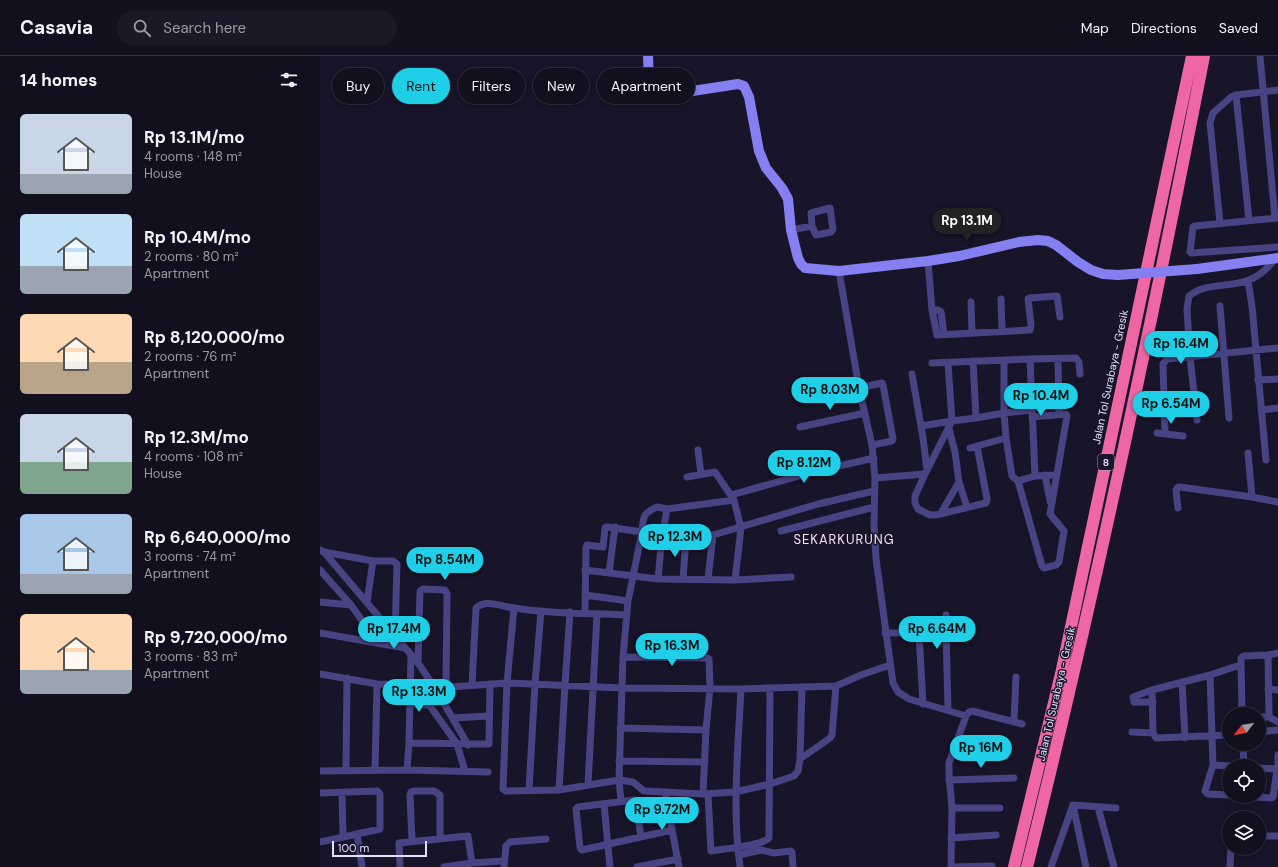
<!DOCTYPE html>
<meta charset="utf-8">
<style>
:root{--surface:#120f1f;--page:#1b1828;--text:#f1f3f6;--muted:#9c9ca4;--line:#312f3d;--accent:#1fcfe8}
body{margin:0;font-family:"DM Sans",sans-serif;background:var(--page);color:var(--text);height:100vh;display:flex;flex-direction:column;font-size:15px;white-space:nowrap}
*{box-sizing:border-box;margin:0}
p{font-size:13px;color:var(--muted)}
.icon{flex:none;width:22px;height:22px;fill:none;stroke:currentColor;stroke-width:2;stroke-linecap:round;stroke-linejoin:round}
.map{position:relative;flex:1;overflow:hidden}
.side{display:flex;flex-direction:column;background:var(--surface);width:320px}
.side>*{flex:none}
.banner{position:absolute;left:12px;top:12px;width:380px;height:36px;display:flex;gap:8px}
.needle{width:26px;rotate:239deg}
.tools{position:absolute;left:902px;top:651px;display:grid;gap:8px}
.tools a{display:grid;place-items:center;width:44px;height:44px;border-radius:50%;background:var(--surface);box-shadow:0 2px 6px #0003,0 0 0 1px var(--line);font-size:20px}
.scale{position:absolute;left:12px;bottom:10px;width:95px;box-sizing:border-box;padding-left:4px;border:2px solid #e3dffc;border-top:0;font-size:11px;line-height:14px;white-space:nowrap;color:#e3dffc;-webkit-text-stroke:3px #181429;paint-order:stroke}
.price{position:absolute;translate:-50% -34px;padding:0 9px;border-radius:14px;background:var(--accent);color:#111;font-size:13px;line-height:26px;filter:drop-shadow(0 1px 2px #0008)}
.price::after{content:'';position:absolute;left:50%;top:24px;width:12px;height:9px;margin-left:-6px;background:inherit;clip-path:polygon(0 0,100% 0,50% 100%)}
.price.on{background:#222;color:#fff}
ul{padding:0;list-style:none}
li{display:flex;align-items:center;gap:12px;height:100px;padding:0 20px}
li span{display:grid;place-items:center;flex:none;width:112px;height:80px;border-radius:6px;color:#555}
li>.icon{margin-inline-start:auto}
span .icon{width:48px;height:48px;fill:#fffc;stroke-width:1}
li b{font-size:17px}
h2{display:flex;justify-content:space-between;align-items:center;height:48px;padding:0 20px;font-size:17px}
.tag{padding:0 14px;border-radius:18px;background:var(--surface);box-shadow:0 2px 6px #0003,0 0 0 1px var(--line);font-size:14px;line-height:36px}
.tag.on{background:var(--accent);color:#111}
header{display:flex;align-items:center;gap:24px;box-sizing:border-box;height:56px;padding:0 20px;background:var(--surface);border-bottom:1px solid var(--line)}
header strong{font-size:19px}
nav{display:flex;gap:22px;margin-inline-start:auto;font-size:14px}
.search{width:280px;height:36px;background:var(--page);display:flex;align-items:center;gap:10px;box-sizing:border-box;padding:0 14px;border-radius:22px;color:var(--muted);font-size:15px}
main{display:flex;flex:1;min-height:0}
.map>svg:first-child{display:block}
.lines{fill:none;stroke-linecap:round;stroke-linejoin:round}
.street{stroke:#484483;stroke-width:7}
.secondary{stroke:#8580f2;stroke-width:10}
.highway{stroke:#ef66a5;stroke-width:12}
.secondary-bridge{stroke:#8580f2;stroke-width:10}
.labels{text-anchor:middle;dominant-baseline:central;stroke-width:3;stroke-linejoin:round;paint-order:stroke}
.shield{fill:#181429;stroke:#a6a2bd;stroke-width:1}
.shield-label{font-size:10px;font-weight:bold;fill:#e3dffc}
.street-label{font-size:11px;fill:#e3dffc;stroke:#181429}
.quarter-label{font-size:13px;letter-spacing:1px;fill:#fce1f1;stroke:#181429}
</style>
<header>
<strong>Casavia</strong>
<div class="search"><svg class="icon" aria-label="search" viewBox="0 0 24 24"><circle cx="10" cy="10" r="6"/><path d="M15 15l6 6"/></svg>Search here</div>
<nav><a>Map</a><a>Directions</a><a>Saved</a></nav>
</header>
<main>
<section class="side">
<h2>14 homes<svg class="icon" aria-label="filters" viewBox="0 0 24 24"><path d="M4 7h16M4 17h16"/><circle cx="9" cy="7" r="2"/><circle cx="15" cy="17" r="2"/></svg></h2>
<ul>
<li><span style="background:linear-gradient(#c9d6e8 75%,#9aa5b1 0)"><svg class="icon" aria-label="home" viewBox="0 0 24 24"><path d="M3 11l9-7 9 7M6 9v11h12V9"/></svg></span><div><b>Rp 13.1M/mo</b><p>4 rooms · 148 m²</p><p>House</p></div></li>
<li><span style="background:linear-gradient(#bfe0f5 65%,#9aa5b1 0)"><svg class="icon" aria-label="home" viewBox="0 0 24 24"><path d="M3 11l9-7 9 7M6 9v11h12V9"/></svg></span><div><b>Rp 10.4M/mo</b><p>2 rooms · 80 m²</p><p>Apartment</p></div></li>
<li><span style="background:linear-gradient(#ffd9b3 60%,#b9a48a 0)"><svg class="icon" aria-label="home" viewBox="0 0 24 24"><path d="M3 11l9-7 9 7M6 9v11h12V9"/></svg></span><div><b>Rp 8,120,000/mo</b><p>2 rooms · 76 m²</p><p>Apartment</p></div></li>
<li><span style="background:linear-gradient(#c9d6e8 60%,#7fa58c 0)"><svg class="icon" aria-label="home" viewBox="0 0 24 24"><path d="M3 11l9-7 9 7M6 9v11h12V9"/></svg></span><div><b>Rp 12.3M/mo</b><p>4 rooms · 108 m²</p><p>House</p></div></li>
<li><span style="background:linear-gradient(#a9c7e8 75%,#9aa5b1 0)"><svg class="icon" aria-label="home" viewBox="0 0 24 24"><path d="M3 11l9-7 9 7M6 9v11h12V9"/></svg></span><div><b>Rp 6,640,000/mo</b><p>3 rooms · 74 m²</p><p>Apartment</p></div></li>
<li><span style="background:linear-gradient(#ffd9b3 70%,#9aa5b1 0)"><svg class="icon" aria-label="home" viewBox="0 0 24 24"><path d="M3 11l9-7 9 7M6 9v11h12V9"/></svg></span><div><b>Rp 9,720,000/mo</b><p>3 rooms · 83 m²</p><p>Apartment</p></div></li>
</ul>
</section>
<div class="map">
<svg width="958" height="811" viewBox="0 0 958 811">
<rect width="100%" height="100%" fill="#181429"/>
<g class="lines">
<path class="street" d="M940,0L955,162
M958,162L875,170L873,171L870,196L871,197L958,191
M929,164L916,39L958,34
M900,167L890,67L893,57L911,41L916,39
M471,174L492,170L496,179L511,176L513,173L510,152L491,157L492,170
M608,205L612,254L617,279L710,274L711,269L708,243L710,242L737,240L740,261
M519,215L539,332L552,389L555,422L554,469L556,503L573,627L578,636L589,643L646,660
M928,225L932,250L946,404
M681,243L682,275
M651,246L652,277
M900,250L909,362
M612,254H618L621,256L624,278
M710,303L715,420
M738,303L739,358
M684,304V357L686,382L692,420L698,425L715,420L737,419
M653,305L656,362
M612,307L710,303L756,302L759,306L760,318
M628,307L632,365L605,418L595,440V447L598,453L610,459H616L666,447L667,443L657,390
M592,318L603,382L607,414
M938,324L958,323
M539,332L562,327L563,329L573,383L572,385L552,389
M941,354L958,352
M877,364L870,301L867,253L869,240C887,226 909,232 929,224C939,220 948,212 955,203
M601,370L632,365L656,362L684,357L712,354
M480,371L545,357
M629,373L635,396L639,426L647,451
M837,377L863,380
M845,378L843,308L847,303L958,292
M650,392L686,382
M378,394L381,418
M928,397L932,441L958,446
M725,419L730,445
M367,421L395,416L414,444L421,472L415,524
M555,422L605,418
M698,425L722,510L724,512L736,509L739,506L744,475L730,458L747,360L746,358L712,361
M411,439L493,416L554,402
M858,452L856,434L858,431H860L932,441
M621,457L639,426
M461,475L554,451
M342,481L366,483L393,479L498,448L554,435
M0,494L4,496L98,607L115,632L148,689
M4,496L53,505H73L77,508L75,580
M0,514L31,549L58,587
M265,514L338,523L415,524L471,521
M289,517L295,471
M338,523L342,481L347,453L414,444
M363,523L366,483
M388,523L393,479
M265,539L308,545
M0,546L31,549
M47,546L53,505
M194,552L187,627L183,733L186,735L239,734L299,724L313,726L324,735L383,738L415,736L450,728L474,720L478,715L480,703L510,682L512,679L516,630
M265,557L266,492L267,489L283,491L285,472L287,471L322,476C323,461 323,457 337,451L347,453
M626,559V575
M0,577L85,592
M565,577H599L626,575L628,654
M599,577L603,648
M948,599L949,661L958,666
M303,601L387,602L389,603L390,632L386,674L383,738
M98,607L100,535L103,533L125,534L127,538L126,631
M0,618L57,628L90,629
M890,619L893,709L885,735L888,738L909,739
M862,626L865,682
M152,629L156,552C165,544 177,549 188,551C227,558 267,557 306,559
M115,632L187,627L302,632L421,633L482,631L516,630L541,619L570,609
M948,633L958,634
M832,634L833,677L836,682L909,679
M833,646H814L813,641L832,634L890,619L920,609
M90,648L108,649L110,650L137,688L145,715
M922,658L921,602L924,600L948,599L958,597
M939,661H949
M133,662L169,660
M694,666L696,621
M300,672L386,674
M812,676L833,677
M939,676L958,674
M637,685L686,700
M89,687L169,688L170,628
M923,688L924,710
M480,703L482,631
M299,705L385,706
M893,709L909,710
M939,712L957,713
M55,714L57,628
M87,714L89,687L91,599
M0,715L87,714L168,716
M26,715L27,622
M629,724L694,722
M268,729L277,558
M209,734L215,628L221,555
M239,734L245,629L250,556
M345,736L359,811
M0,737L57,735L60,738V773L0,786
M22,737L23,781
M388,738L391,795C403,793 442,790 449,782L450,632
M920,740L951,742L953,741L958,708V699
M301,745L299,724L303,601L308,545L322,476
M284,748L290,811
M753,749L766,811
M753,749L796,752
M778,751L794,811
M632,752H680
M37,778L42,811
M939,780H958
M321,781L316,746L314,744L258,751L256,753L260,792L262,794L352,774
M631,782L676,779
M92,785L90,739L91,736L94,735H114L120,739V783
M419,799L441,794L454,797L470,795L472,796L473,811
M152,807L183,805
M80,811L79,787L148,780L152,807L124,811
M184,811L186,790L190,786L226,783
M317,811L358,803
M420,811C412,752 418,693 421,633
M631,811L632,752L629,718V707L646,660L649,656L652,655L702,668
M632,811L672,810
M731,811L753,749
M910,811L911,792"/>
<path class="secondary" d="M328,0C329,13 326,35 340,40L418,28L424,30L429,41L439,95L446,112L462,132L468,143L471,174L478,202L481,208L485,212L519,215L608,205L639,200L699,186L718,184L728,185L736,189L758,206L771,214L783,218L798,219
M877,213L958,202"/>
<path class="highway" d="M694,811L741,618L872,0
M707,811C774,542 831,272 884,0"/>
<path class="secondary-bridge" d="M798,219L877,213"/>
</g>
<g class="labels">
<rect class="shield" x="778" y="398" width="16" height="16" rx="3"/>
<g class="shield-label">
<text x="786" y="406">8</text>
</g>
<g class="street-label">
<text transform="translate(790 321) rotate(-78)">Jalan Tol Surabaya - Gresik</text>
<text transform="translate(736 638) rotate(-77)">Jalan Tol Surabaya - Gresik</text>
</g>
<g class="quarter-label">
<text x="524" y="483">SEKARKURUNG</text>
</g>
</g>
</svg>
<div class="tools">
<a><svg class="needle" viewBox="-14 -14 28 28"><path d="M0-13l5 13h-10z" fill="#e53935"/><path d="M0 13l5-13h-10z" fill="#9c9ca4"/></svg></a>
<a><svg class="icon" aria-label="locate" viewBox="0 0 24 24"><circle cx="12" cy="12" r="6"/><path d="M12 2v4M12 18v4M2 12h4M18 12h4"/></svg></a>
<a><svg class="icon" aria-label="layers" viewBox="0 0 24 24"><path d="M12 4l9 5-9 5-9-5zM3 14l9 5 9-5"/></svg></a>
</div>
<div class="scale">100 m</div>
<b class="price on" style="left:647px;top:186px">Rp 13.1M</b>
<b class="price" style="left:861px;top:309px">Rp 16.4M</b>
<b class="price" style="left:510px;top:355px">Rp 8.03M</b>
<b class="price" style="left:721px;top:361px">Rp 10.4M</b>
<b class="price" style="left:851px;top:369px">Rp 6.54M</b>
<b class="price" style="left:484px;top:428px">Rp 8.12M</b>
<b class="price" style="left:355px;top:502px">Rp 12.3M</b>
<b class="price" style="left:125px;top:525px">Rp 8.54M</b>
<b class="price" style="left:74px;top:594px">Rp 17.4M</b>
<b class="price" style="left:617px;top:594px">Rp 6.64M</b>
<b class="price" style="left:352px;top:611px">Rp 16.3M</b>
<b class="price" style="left:99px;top:657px">Rp 13.3M</b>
<b class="price" style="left:661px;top:713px">Rp 16M</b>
<b class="price" style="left:342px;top:775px">Rp 9.72M</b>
<div class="banner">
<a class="tag">Buy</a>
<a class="tag on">Rent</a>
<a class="tag">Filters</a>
<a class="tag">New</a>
<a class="tag">Apartment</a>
</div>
</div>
</main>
